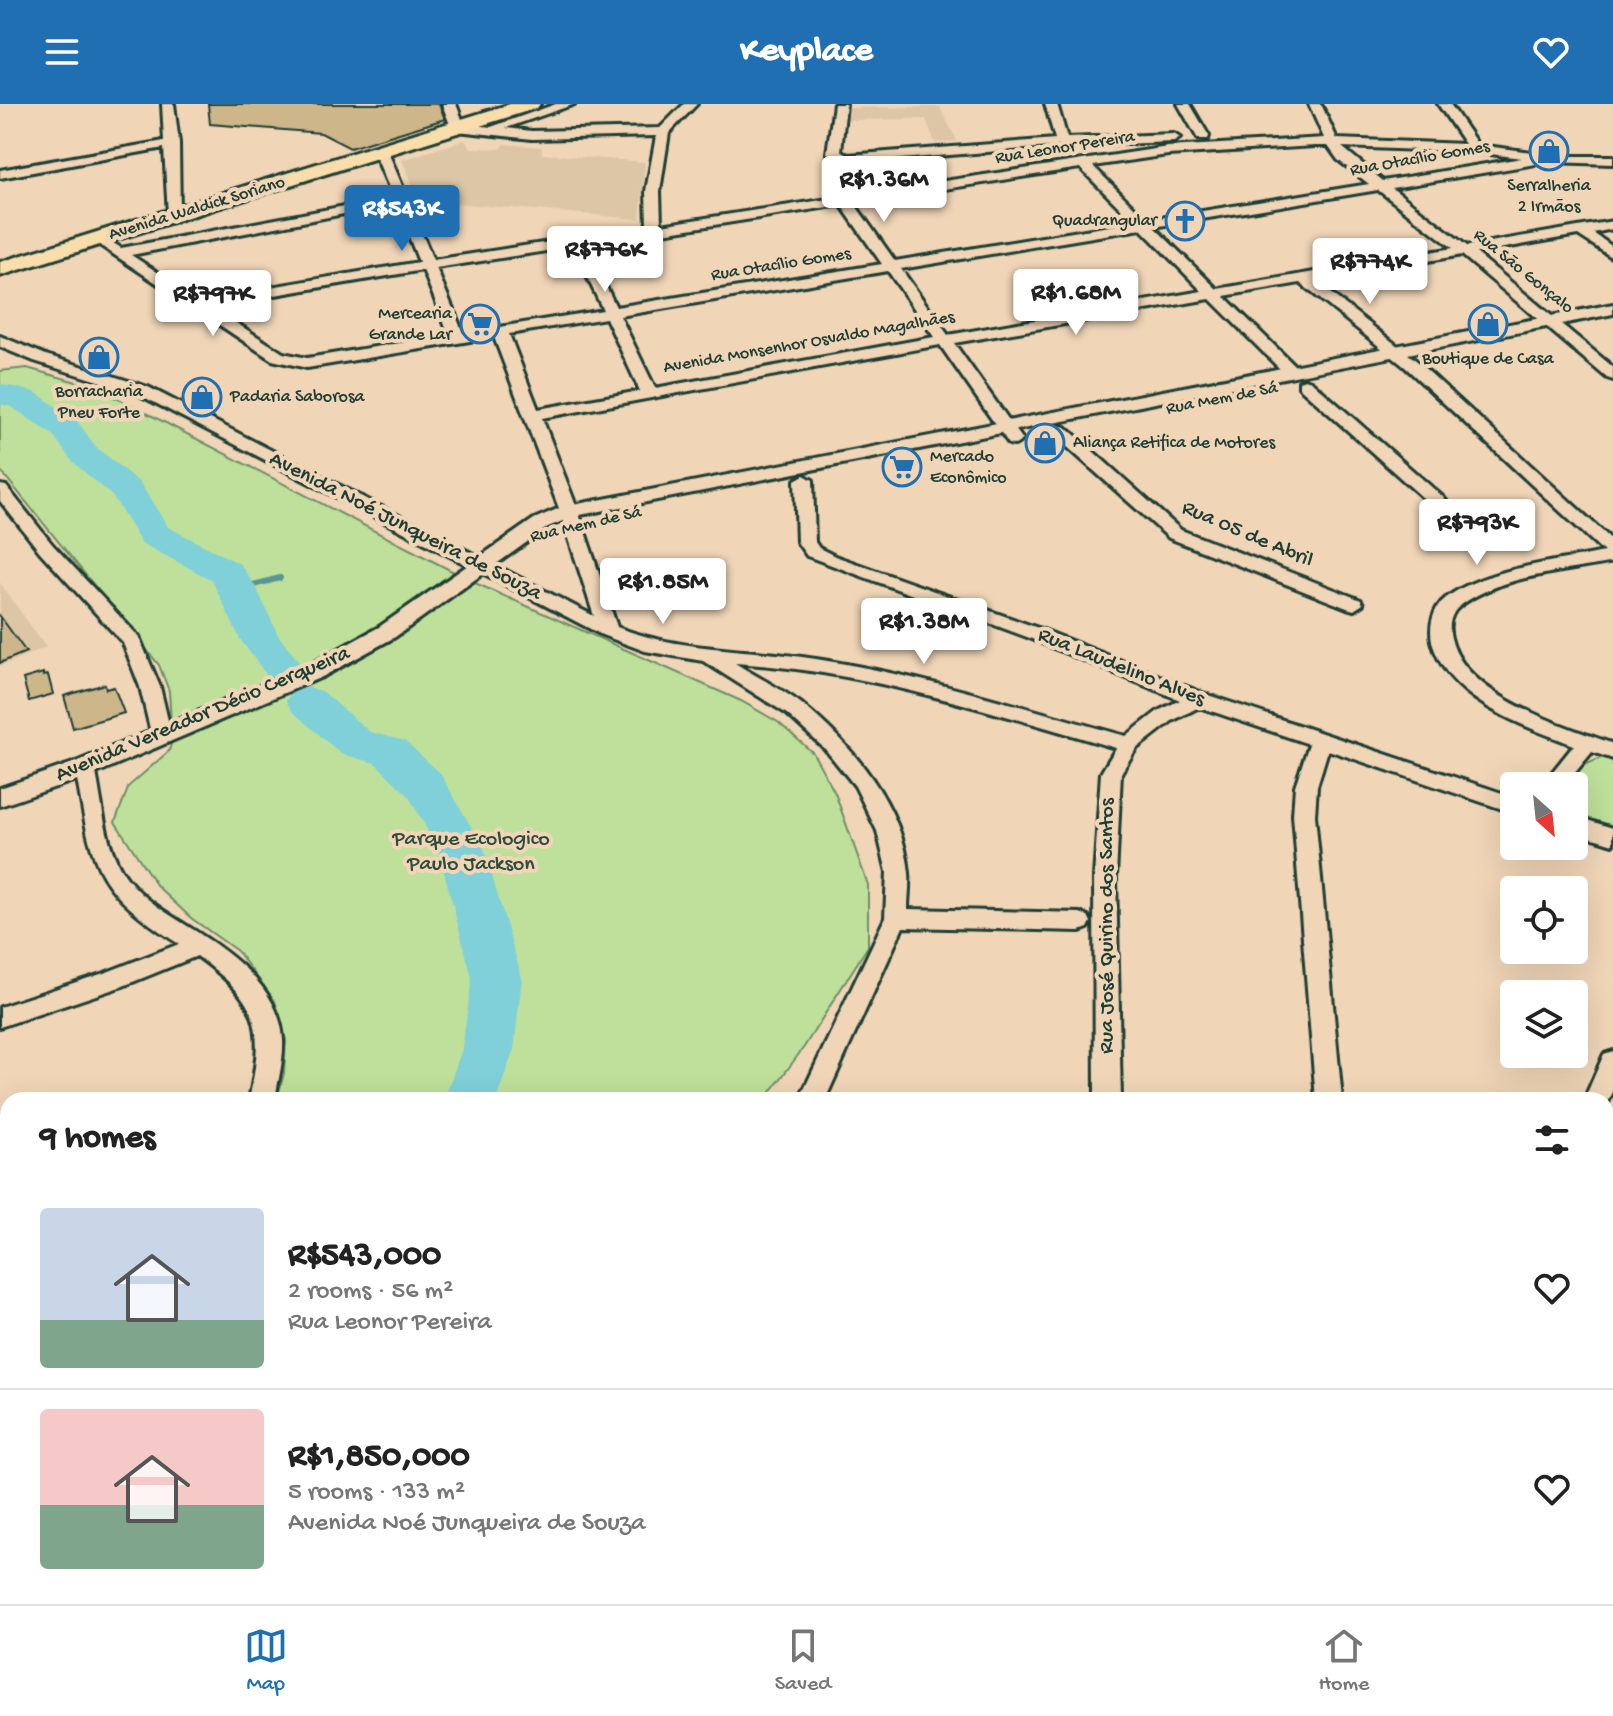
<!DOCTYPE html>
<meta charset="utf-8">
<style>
:root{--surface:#fff;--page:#f2f2f2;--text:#222;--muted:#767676;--line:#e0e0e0;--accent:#1f6fb2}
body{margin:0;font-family:"Gochi Hand",sans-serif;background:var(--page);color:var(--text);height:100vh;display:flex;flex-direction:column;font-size:30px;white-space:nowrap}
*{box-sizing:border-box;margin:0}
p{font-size:26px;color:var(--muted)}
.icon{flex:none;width:44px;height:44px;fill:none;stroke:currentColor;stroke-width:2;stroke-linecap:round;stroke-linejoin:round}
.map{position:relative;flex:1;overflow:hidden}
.sheet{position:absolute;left:0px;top:988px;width:1614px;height:512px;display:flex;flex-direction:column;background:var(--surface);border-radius:24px 24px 0 0;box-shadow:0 8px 32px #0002}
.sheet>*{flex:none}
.needle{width:52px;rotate:153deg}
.buttons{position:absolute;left:1500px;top:668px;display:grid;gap:16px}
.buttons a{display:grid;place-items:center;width:88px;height:88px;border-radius:8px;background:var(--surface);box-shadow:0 8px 32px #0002;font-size:40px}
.price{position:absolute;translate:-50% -68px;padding:0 18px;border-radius:8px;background:#fff;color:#222;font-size:26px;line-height:52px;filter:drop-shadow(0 2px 4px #0008)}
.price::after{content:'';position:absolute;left:50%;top:48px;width:24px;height:18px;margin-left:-12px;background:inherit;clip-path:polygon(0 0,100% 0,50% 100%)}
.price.on{background:var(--accent);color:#fff}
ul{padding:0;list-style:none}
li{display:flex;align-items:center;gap:24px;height:200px;padding:0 40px}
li+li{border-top:2px solid var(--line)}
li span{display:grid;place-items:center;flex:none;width:224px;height:160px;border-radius:8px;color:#555}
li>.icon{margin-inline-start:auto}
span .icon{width:96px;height:96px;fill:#fffc;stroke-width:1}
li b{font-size:34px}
h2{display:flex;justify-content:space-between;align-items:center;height:96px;padding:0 40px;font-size:34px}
header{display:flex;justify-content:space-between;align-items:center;height:104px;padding:0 40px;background:var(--accent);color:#fff;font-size:36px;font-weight:800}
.tab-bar{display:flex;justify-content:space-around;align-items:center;height:112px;border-top:2px solid var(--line);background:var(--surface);font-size:22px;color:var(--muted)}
.tab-bar a{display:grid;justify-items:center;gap:4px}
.tab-bar .on{color:var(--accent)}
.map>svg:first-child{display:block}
.built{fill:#ddc6a5}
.green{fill:#bee09a;stroke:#6e8e67;stroke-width:2}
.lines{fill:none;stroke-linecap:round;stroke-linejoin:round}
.stream{stroke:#599596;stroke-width:6}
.river{fill:#7fd0d8;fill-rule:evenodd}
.building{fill:#ccb68a;stroke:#1f3d34;stroke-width:2}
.minor-casing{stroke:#1f3d34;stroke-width:6}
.tertiary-casing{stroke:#1f3d34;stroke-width:6}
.primary-casing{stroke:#1f3d34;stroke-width:6}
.minor{fill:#f0d5b7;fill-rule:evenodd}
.tertiary{fill:#f0d5b7;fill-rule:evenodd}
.primary{fill:#f9deab;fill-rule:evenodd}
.labels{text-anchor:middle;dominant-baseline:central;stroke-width:8;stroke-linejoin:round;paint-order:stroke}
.far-street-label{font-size:18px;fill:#1f3d34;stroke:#f0d5b7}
.far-poi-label{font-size:18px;fill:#1f3d34;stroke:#f0d5b7}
.street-label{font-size:22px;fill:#1f3d34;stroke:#f0d5b7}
.park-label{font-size:22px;fill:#2f4d3e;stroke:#f0d5b7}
</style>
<header><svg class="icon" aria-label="menu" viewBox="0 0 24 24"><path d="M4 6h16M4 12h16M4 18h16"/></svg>Keyplace<svg class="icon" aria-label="heart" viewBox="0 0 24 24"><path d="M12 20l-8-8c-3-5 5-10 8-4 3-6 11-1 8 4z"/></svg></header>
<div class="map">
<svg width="1613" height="1500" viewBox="0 0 1613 1500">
<rect width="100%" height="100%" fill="#f0d5b7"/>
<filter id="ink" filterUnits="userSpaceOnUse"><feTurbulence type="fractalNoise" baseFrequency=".0125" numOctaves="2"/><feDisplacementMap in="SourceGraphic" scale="16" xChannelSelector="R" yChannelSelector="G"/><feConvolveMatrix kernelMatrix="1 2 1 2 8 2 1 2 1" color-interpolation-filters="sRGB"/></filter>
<g filter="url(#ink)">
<path class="built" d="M940,3L957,37L935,39L926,15L847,16L845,4Z
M465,36L471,44L501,45L504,40L542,43V50L645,58L640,115L418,96L402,56Z
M0,479L46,543L0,562Z"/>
<path class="green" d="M27,264L91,282L135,303L475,479L741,597L778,618L813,649L835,689L868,781V842L804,943L765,996H277L284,969L286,936L275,897L237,847L191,814L157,782L115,718L129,682L169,647L172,636L169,587L159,561L0,366V267Z
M1603,653L1613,657V723L1574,712V682H1564L1580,663Z
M8,1379V1492H660L657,1500H0V1388Z"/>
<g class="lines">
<path class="stream" d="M238,485L280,474"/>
<path class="river" d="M0,280L35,288L77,317L96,343L140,379L168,423L240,460L257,485L278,531L303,563L296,573L282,577L268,573L240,535L212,476L141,439L113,393L72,357L53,331L12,303L0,300Z
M307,583L322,587L370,628L405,637L440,669L484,745L522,874L514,945L496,996H444L462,945L472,874L438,745L408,691L375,659L341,650L292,607L286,597L292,587Z
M275,1492H342L339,1500H272Z"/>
</g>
<path class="building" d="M208,0H439L445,15L350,44L321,29L210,20Z
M0,512L26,548L0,559Z
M43,569V572L48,571L53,590L29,597L23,575Z
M105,580L106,585L114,583L124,609L73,624L64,592Z"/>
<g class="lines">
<defs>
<path id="minor" d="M162,0H174L179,39L180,114L168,111L164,44L0,74V66L164,37Z
M556,0H575L506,24L532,27L660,24L684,0H697L669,29L660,87L661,121L886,86L863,58L846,59L827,49L834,0H846L841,47L848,51L1055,35L1045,0H1057L1067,34L1174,30L1180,34L1174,38L1062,42L876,57L898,84L1168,43L1324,34L1309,0H1321L1337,35L1465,40L1438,0H1450L1478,41L1563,52H1613V60L1548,58L1392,84L1467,142L1613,117V125L1593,129L1613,143V154L1578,131L1476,149L1613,263V276L1607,274L1462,151L1315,177L1417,257L1613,437V458C1564,468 1503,471 1461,501C1450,509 1448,522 1451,534C1464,593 1563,621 1613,640V655L1592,648L1564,682H1541L1574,641C1524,622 1446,596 1432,537C1429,521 1433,504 1446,494C1485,464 1557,458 1604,448L1405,263L1300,179L1224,192L1296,263V269H1284L1210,195L954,239L1023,336L1015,341L1009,340L940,241L542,314L578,407L617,523C681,548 749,544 816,555C921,571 1023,604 1126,632L1158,607L1180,596L1027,533L807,452L797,438L795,376L804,371L813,376L815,438L819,444L835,452L1041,525L1205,590L1514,693V709L1328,646L1317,682L1315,711L1342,996H1316L1293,711L1295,682L1309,640L1199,603L1172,617L1136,645L1121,669L1116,773L1121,996H1095L1094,773L1101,669L1116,644C991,608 866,567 735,559C757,573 782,585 803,601C853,642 903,702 909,769C910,780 908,794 908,805L1080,809L1088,812L1091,818L1088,824L1080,827L903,823L825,996H799L885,814L887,768L877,727L855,682L825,645L787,610L703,557L645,547L602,531L136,289L34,257L0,243V232L46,251L148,283L594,512L560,407L494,233L307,264L272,256L92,136L94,133H104L121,144L393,93L374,48L381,44L388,48L433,156L647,123L646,87L656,32L532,35L457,27L451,23L457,19L491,23ZM1315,42H1328L1338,56L1369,80L1147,116L1093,62L1168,51ZM1342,43L1474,48L1522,54L1383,77ZM1080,64L1134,118L895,157L854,99ZM1378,86L1453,144L1217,185L1154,123ZM396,100L419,158L199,195L131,151ZM841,101L882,160L616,203L586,141ZM1141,125L1202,187L948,231L901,165ZM573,143L603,206L463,229L436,164ZM423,166L449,231L307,254L283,249L210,202ZM888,167L934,233L655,284L620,212ZM606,214L640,287L538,305L509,230Z
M1178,0H1190L1209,32L1208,35H1198Z
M1305,275L1311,277L1444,394L1447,398L1444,402H1432L1299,283V277Z
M1060,322L1066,323L1181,426L1361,496L1363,500L1354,506L1347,504L1169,434L1054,331L1052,327Z
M0,381L6,382L52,440L139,533L160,583L172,633L169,638H155L152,633L140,583L123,539L40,448L0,397Z
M85,657L92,659L95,664C103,700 104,744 127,774C143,795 167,809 189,823C229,848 280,883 283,936C284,956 278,976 275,996H249C265,922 260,898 197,852L123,882L0,923V903L107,868L179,840C91,783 93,762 75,664L78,659Z
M1574,712L1613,724V740L1574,728Z
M1613,947V988L1606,1003V996H1584L1604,950Z
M1606,1036L1613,1038V1063L1606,1061Z
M8,1084V1108L0,1111V1087Z
M8,1198V1224L0,1226V1200Z
M8,1312V1349L0,1353V1316Z
M1606,1424L1613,1426V1460L1606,1458Z
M740,1492H772L769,1500H737Z
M1391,1492H1423L1420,1500H1388Z"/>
<path id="tertiary" d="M442,0H456L465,23L462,26H452Z
M1613,200V210L575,412L548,423L395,533L322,573L94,670L0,702V684L76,658L306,563L379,523L534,415L562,403Z"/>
<path id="primary" d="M510,0H540L537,4L0,172V158Z"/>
</defs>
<use href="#minor" class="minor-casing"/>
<use href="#tertiary" class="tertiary-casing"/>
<use href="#primary" class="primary-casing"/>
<use href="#minor" class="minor"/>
<use href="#tertiary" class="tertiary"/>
<use href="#primary" class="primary"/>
</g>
</g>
<defs>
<symbol id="shop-ring" viewBox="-11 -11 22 22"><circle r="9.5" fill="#f0d5b7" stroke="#1f6fb2" stroke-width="1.5"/><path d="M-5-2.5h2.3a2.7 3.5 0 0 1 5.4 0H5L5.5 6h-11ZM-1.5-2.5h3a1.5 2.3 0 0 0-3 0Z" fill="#1f6fb2"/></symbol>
<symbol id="church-ring" viewBox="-11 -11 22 22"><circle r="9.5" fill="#f0d5b7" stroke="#1f6fb2" stroke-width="1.5"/><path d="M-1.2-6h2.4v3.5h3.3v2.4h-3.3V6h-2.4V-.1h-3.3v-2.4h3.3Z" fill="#1f6fb2"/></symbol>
<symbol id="supermarket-ring" viewBox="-11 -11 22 22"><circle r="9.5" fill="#f0d5b7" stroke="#1f6fb2" stroke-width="1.5"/><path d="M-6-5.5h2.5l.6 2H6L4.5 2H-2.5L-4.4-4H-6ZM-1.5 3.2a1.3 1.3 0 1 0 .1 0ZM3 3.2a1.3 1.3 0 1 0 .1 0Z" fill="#1f6fb2"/></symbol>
</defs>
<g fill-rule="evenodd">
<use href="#shop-ring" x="1527" y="25" width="44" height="44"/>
<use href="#church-ring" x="1163" y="95" width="44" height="44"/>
<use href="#supermarket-ring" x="458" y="198" width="44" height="44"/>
<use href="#shop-ring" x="1466" y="198" width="44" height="44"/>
<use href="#shop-ring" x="77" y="231" width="44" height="44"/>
<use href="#shop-ring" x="180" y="271" width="44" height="44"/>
<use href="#shop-ring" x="1023" y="317" width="44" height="44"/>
<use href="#supermarket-ring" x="880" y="341" width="44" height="44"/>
</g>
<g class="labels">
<g class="far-street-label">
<text transform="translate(1065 44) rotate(-9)">Rua Leonor Pereira</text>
<text transform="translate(1420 55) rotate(-10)">Rua Otacílio Gomes</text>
<text transform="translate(197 105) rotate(-17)">Avenida Waldick Soriano</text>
<text transform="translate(781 161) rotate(-9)">Rua Otacílio Gomes</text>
<text transform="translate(1523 168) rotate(39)">Rua São Gonçalo</text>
<text transform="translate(809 239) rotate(-10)">Avenida Monsenhor Osvaldo Magalhães</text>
<text transform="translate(1222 295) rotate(-11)">Rua Mem de Sá</text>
<text transform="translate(586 421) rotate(-13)">Rua Mem de Sá</text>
</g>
<g class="far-poi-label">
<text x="1549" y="82">Serralheria<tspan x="1549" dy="21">2 Irmãos</tspan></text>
<text x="1157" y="117" text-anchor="end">Quadrangular</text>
<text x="452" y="210" text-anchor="end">Mercearia<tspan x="452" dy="21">Grande Lar</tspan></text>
<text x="1488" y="255">Boutique de Casa</text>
<text x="99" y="288">Borracharia<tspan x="99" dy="21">Pneu Forte</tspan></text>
<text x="230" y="293" text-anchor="start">Padaria Saborosa</text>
<text x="1073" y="339" text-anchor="start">Aliança Retifica de Motores</text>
<text x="930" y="353" text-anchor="start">Mercado<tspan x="930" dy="21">Econômico</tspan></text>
</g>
<g class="street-label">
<text transform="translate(405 423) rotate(27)">Avenida Noé Junqueira de Souza</text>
<text transform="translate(1247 431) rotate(23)">Rua 05 de Abril</text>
<text transform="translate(1121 564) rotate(22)">Rua Laudelino Alves</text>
<text transform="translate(203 611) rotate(-23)">Avenida Vereador Décio Cerqueira</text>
<text transform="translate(1108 822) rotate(-90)">Rua José Quirino dos Santos</text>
</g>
<g class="park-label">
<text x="471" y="736">Parque Ecologico<tspan x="471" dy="25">Paulo Jackson</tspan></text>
</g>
</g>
</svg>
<div class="buttons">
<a><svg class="needle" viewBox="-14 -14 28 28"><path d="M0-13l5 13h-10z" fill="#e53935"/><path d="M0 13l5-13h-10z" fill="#767676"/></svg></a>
<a><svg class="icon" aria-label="locate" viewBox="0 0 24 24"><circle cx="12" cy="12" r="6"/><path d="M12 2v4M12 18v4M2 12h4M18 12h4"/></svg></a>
<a><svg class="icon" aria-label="layers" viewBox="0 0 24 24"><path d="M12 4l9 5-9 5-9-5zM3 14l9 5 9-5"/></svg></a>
</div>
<b class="price" style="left:884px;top:120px">R$1.36M</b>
<b class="price on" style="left:402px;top:149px">R$543K</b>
<b class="price" style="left:605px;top:190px">R$776K</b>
<b class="price" style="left:1370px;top:202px">R$774K</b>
<b class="price" style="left:1076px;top:233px">R$1.68M</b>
<b class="price" style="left:213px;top:234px">R$797K</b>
<b class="price" style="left:1477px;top:463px">R$793K</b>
<b class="price" style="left:663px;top:522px">R$1.85M</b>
<b class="price" style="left:924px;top:562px">R$1.38M</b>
<section class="sheet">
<h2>9 homes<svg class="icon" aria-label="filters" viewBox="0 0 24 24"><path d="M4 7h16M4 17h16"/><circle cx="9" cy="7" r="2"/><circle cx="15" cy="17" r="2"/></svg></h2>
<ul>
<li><span style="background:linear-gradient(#c9d6e8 70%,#7fa58c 0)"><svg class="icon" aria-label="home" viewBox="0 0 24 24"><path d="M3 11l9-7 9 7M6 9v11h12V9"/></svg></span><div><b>R$543,000</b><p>2 rooms · 56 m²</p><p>Rua Leonor Pereira</p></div><svg class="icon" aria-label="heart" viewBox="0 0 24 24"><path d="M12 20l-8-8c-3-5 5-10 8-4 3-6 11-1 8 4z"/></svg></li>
<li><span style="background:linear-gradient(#f6c9c9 60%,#7fa58c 0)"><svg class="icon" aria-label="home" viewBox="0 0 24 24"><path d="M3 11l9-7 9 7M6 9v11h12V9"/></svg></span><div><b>R$1,850,000</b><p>5 rooms · 133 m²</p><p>Avenida Noé Junqueira de Souza</p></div><svg class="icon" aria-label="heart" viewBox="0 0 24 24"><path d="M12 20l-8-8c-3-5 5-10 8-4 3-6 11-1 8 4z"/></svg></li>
</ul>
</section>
</div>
<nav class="tab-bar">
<a class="on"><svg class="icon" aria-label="map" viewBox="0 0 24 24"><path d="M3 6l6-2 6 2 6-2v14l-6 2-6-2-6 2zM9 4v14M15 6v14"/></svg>Map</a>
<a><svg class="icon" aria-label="saved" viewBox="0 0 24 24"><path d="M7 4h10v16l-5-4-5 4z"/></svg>Saved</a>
<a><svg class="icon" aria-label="home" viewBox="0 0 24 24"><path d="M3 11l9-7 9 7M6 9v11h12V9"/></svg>Home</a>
</nav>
